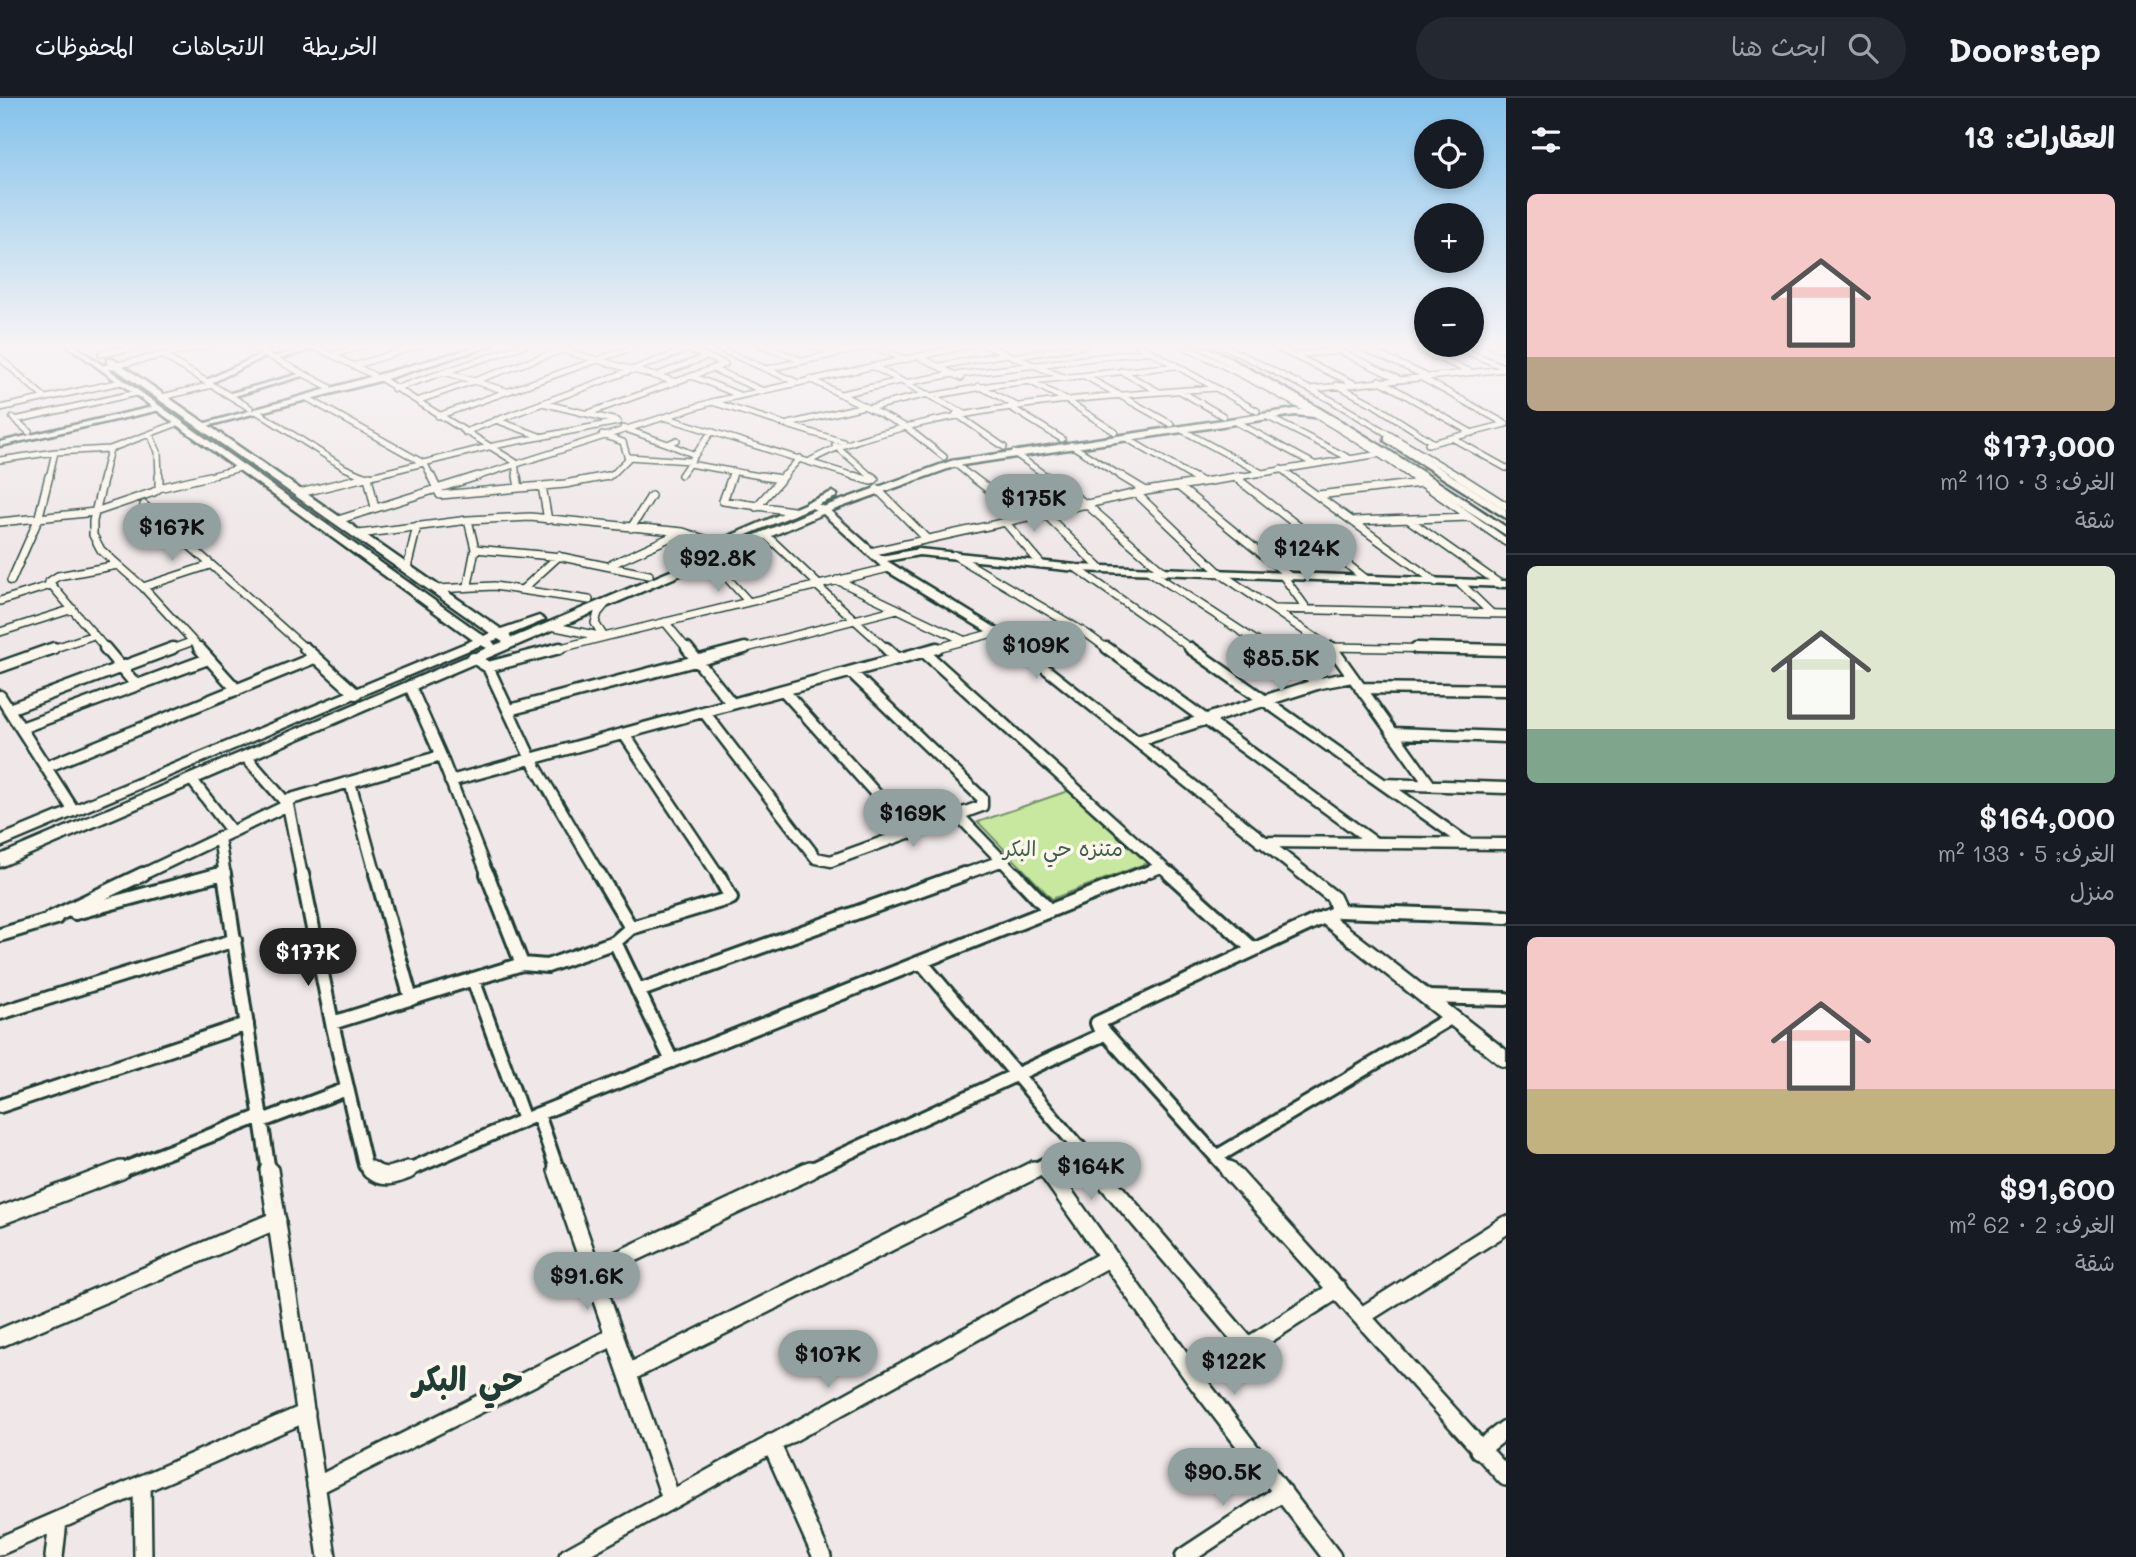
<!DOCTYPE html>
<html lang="ar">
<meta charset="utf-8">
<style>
:root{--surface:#171b24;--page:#242831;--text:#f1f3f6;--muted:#9ea1a6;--line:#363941;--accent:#92a19f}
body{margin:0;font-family:Mali,"Playpen Sans Arabic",sans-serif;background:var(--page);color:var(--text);direction:rtl;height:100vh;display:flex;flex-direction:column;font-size:26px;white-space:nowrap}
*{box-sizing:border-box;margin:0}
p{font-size:23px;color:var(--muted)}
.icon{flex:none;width:38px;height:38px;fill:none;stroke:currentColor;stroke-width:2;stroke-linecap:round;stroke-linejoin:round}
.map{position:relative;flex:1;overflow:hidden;direction:ltr}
.side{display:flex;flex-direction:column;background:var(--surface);width:630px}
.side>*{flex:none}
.fabs{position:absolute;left:1414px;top:21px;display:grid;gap:14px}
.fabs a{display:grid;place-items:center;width:70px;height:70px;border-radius:50%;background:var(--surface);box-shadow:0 4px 10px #0003;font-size:35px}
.price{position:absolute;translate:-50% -60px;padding:0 16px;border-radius:24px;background:var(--accent);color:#111;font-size:23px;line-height:46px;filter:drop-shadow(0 2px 4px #0008)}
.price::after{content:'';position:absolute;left:50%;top:42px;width:21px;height:16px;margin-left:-10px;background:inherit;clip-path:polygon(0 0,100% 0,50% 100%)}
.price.active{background:#222;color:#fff}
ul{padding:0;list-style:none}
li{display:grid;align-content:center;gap:14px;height:371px;padding:0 21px}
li+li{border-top:2px solid var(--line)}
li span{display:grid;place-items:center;height:217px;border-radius:10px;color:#555}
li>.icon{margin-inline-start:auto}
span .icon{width:126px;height:126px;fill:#fffc;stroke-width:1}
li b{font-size:30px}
h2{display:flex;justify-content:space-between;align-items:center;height:84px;padding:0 21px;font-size:30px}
header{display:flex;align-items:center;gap:42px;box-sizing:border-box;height:98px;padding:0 35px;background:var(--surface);border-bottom:2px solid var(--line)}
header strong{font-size:33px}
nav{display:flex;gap:38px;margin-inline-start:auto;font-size:24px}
.search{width:490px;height:63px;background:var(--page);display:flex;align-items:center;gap:18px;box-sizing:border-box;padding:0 24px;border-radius:38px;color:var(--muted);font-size:26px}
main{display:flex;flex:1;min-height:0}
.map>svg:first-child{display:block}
.green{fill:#c8e8a0;stroke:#74926a;stroke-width:2}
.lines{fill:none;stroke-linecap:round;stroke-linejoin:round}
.minor-far4-casing{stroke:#1f3d34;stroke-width:8}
.minor-far3-casing{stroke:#1f3d34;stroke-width:10}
.minor-far2-casing{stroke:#1f3d34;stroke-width:15}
.minor-far1-casing{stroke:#1f3d34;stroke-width:18}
.minor-casing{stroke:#1f3d34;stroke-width:22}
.tertiary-casing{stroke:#1f3d34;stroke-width:5}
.secondary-casing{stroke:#1f3d34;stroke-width:5}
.minor-far4{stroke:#fbf7ec;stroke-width:5}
.minor-far3{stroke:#fbf7ec;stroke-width:7}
.minor-far2{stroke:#fbf7ec;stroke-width:10}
.minor-far1{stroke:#fbf7ec;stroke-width:12}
.minor{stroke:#fbf7ec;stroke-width:17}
.tertiary{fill:#fbf7ec;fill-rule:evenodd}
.secondary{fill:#fbf7ec;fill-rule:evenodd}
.labels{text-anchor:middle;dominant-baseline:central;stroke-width:7;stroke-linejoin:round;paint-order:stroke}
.park-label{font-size:21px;fill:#415f4a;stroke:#fbf7ec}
.near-district-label{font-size:33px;font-weight:bold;fill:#1f3d34;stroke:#fbf7ec}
</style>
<header>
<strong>Doorstep</strong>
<div class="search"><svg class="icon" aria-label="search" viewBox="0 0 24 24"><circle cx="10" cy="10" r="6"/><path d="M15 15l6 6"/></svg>ابحث هنا</div>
<nav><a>الخريطة</a><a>الاتجاهات</a><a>المحفوظات</a></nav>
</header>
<main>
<section class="side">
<h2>العقارات: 13<svg class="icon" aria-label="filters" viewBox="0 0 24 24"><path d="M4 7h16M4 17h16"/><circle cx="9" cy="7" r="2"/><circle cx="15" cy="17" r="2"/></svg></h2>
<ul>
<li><span style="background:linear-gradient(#f6c9c9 75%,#b9a48a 0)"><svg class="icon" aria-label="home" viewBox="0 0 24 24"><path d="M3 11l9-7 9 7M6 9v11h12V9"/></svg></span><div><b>$177,000</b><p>الغرف: 3 · 110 m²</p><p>شقة</p></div></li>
<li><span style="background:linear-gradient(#dfe7d0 75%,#7fa58c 0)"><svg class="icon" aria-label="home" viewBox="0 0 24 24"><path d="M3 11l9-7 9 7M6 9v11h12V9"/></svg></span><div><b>$164,000</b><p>الغرف: 5 · 133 m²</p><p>منزل</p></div></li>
<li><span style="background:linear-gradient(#f6c9c9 70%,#c2b280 0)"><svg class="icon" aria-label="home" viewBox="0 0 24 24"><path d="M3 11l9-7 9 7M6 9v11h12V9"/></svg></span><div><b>$91,600</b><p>الغرف: 2 · 62 m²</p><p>شقة</p></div></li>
</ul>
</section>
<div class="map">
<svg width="1506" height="1459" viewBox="0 0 1506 1459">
<rect width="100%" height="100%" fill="#efe7e8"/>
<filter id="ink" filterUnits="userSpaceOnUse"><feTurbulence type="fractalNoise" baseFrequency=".0143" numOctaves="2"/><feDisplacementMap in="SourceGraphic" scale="14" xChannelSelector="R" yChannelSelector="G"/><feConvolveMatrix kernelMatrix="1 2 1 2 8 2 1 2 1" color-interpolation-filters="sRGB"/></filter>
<g filter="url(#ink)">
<path class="green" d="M1068,693L1147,765L1052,801L978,724Z"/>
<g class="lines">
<defs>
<path id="minor-far4" d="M248,247L329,289
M311,247L373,277
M543,247L677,284
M711,247L796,284
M761,247L803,263
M812,247L836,256
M868,247L905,261
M985,247L1063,279
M1139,247L1257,313
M1182,247C1262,286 1341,328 1414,380
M1222,247L1331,302L1462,380
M1270,247L1353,285
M1327,247L1397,280
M1356,247L1424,277
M1407,247L1469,273
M1451,247L1506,270
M1490,247L1506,253
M101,256L146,247
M162,257L250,310
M332,257L365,247
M1295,257L1338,253
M918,258L961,280
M1013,259L1086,247
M0,260L45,300
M354,268L420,247
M872,268L963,315
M940,268L1006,256
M103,270L210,247
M713,271L761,292
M767,271L871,248
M1121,273L1159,294
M445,274L506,293
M955,277L1150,253
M655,278L706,259
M692,278L739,297
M1085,278L1171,326
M1420,279L1506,326
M380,280L515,364L517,380
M810,281L906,329L944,359
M1379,282L1472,335
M1029,283L1066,302L1115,334
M905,285L953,276
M1337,287L1373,306L1434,345
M979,288L1017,308
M394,291L525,247
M1311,291L1506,271
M1180,293L1223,318
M841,296L900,283
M931,298L994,287L1175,268
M162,299L212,287
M307,300L425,366L432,380
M417,303L562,252
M712,304L843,344
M542,305L617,323
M1010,309L1062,341
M0,310L121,284
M869,310L928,296
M256,313L345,370L368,380
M589,315L725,266L683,249
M956,316L1004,349
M438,318L640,247
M664,319L860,380
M1268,319L1349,360
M13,320L29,334
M15,322L137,295
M496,322L542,339
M1236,324L1314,366
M789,326L864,308
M623,330L668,346L677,342
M1182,332L1260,374
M465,334L699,247
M150,336L158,354L159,380
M1126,340L1194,380
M1452,340L1506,370
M668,346L695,357
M1428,346L1506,326
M835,347L873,380
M1071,347L1124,380
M1014,355L1049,380
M628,359L691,363
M0,362L55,354L110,351L178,325
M810,363C841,345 875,337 910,328C1011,304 1113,297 1216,290
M954,365L973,380
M689,366L772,380
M1281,371L1293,380
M681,377L712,333
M49,380L55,354
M103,380L110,351
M202,380L240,370
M363,380L488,349L618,324
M473,380L712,304L970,247
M599,380L612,377L628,361L623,344L602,337
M732,380L734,373
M782,380L800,360
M1231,380L1380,356"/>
<path id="minor-far3" d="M104,378L93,423V437L101,452L143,489L201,552
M365,378L368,379L375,410
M431,378L440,397L565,386L608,378
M517,378L519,390
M732,378L723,403L793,413
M761,378L781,381
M854,378L871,383
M871,378L875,381
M971,378L1025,419
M1046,378L1086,406L1164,474
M1121,378L1146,393
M1191,378L1200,383
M1290,378L1436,484
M1412,378L1506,444
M1459,378L1506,408
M1235,379L1366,481
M542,388L548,422
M1178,388L1289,478
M159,390L209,378
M877,391L927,441
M300,395L370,378
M1136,395L1221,476L1333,552
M1318,397L1421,385
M144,407L307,552
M756,409L784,378
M1043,414L1101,471
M338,422L478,378
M468,422L475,451L468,487
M1409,422L1500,486
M1354,423L1470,419
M0,424L95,414L154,394L159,390V378
M1005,424L1041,466
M631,430L651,398
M359,436L468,422L530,419L683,434L717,445
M766,437L819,487
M475,451L562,459L649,477
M870,454L1146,393L1242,378
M954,457L1087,536L1109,552
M710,461L748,503
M612,466L680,435
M407,470L417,428
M1076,470L1193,552
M1149,473L1270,552
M1283,478L1307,511
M837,482L965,543
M11,483L38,422L49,378
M1460,485L1491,515
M816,487L888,552
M143,489L210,467
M437,491L494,488L589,502
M523,491L559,458
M0,503L51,487
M1274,511L1506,516
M665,524L688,552
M551,528L604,539L889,470
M0,534L73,511
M1331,549L1506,552
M49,552L94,537
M107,552L49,484L58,478L118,467
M169,552L191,544
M553,552L604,539L595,525L598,515L607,504
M739,552L897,511
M930,552L997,534"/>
<path id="minor-far2" d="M105,550L136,587
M199,550L237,592
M305,550L356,596
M687,550L732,606
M886,550L898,561
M1107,550L1375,745
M1190,550L1468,746
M1267,550L1320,585
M1332,550L1430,687
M1416,550L1506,552
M924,554L1172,778
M473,560L488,569L531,661L600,778
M0,569L54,550
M488,569L560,550
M410,588L441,658L488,778
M1360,590L1506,592
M783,592L911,735
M0,598L74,713
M9,611L173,550
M509,612L745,550
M704,614L816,760L831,763L982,708V700L851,574
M21,630L208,561
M1393,635L1506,639
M624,636L719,778
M1138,643L1320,585L1352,579
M246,659L288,707L302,778
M46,669L314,560
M192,682L232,734
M450,683L937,550
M1383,686L1506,690
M284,703L350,684
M958,717L1017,778
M219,740L225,778
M1260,744L1506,746
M139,778L288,707
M213,778L225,775
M376,778L350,684L441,658
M959,778L1001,763
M1138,778L1161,769"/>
<path id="minor-far1" d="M224,776L269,1074
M302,776L332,925L365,1067L373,1074
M376,776L411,901
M487,776L522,866
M599,776L631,830
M1015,776L1050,813
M1170,776L1253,851
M1339,813L1506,819
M75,815L220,776
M49,821L143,776
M0,837L56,820
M615,844L672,963
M921,864L1099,1074
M473,881L524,1022
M638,893L964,776
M1425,899L1506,901
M0,915L235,842
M332,925L522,866L547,868L615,844L631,830L731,800L718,776
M1100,929L1230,1074
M0,1008L247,926
M538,1016L558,1074
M262,1023L347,991
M1218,1058L1452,919
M1044,1067L1049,1074
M116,1074L261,1018
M404,1074L538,1016L1142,776
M806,1074L1102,937L1097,925L1324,819
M1030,1074L1079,1049"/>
<path id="minor" d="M269,1072L327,1459
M371,1072C383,1082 395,1077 408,1072
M557,1072L671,1401
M1047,1072L1196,1282L1332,1459
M1097,1072L1248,1249
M1229,1072L1506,1379
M0,1118L121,1072
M593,1174L810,1072
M1362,1218L1506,1127
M0,1240L277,1122
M628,1275L1034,1072
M1196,1282L1338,1191
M771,1345L822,1459
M1479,1352L1506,1331
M142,1386L143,1459
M316,1388L615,1238
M0,1448L306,1315
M54,1459L58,1423
M568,1459L1108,1160
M1184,1459L1283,1394"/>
<path id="tertiary" d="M273,247H283L258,254L255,252Z
M316,247L318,250L274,262L271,260Z
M484,247H493L383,282L203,329L199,327Z
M266,254L268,257L209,286L202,284Z
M303,275L309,276L231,299L224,297Z
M157,308H160V312L0,348V344Z
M810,403L827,410L881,458L919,451L1076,467L1506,483V489L1076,473L919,457L887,463L1017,543L1339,796L1347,813L1344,817L1336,820L1506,952V969L1500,967L1319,823L1316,819L1319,815L1330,810L1328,803L1009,547L885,472L821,414L807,408V404Z"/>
<path id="secondary" d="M67,247H74L484,538L490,535L107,265V261H113L501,531L539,518L545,522L509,537L512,540L817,411L951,363L1295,311L1313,314L1192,247C1212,247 1237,265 1255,274C1342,321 1424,374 1506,429V437L1324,320L1295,317L956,368L825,415L0,769V757L487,550L481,547L0,749V738L473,542ZM498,541L503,544L495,547L492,543Z
M1385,339H1391L1506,412V420L1385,343Z
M832,394L837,397L836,399L686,463L676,461Z"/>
</defs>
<use href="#minor-far4" class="minor-far4-casing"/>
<use href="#minor-far3" class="minor-far3-casing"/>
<use href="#minor-far2" class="minor-far2-casing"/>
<use href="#minor-far1" class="minor-far1-casing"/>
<use href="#minor" class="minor-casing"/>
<use href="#tertiary" class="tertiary-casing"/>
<use href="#secondary" class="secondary-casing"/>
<use href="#minor-far4" class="minor-far4"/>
<use href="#minor-far3" class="minor-far3"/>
<use href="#minor-far2" class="minor-far2"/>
<use href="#minor-far1" class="minor-far1"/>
<use href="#minor" class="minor"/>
<use href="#tertiary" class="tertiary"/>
<use href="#secondary" class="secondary"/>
</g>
</g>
<linearGradient id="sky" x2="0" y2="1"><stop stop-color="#84c2eb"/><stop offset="0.55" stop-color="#f8f4f5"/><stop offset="1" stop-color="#f8f4f5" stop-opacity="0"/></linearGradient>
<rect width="1506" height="451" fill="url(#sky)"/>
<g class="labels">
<g class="park-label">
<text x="1063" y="749">متنزه حي البكر</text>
</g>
<g class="near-district-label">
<text x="468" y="1279">حي البكر</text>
</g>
</g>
</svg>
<div class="fabs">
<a><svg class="icon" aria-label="locate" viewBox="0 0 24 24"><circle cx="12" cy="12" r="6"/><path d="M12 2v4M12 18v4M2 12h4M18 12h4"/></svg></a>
<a>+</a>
<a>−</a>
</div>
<b class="price" style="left:1034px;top:436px">$175K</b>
<b class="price" style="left:172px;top:465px">$167K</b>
<b class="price" style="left:1307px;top:486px">$124K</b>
<b class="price" style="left:718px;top:496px">$92.8K</b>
<b class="price" style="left:1036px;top:583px">$109K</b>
<b class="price" style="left:1281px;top:596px">$85.5K</b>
<b class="price" style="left:913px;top:751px">$169K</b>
<b class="price active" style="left:308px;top:890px">$177K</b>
<b class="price" style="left:1091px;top:1104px">$164K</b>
<b class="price" style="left:587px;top:1214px">$91.6K</b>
<b class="price" style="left:828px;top:1292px">$107K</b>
<b class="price" style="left:1234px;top:1299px">$122K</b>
<b class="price" style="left:1223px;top:1410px">$90.5K</b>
</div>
</main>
